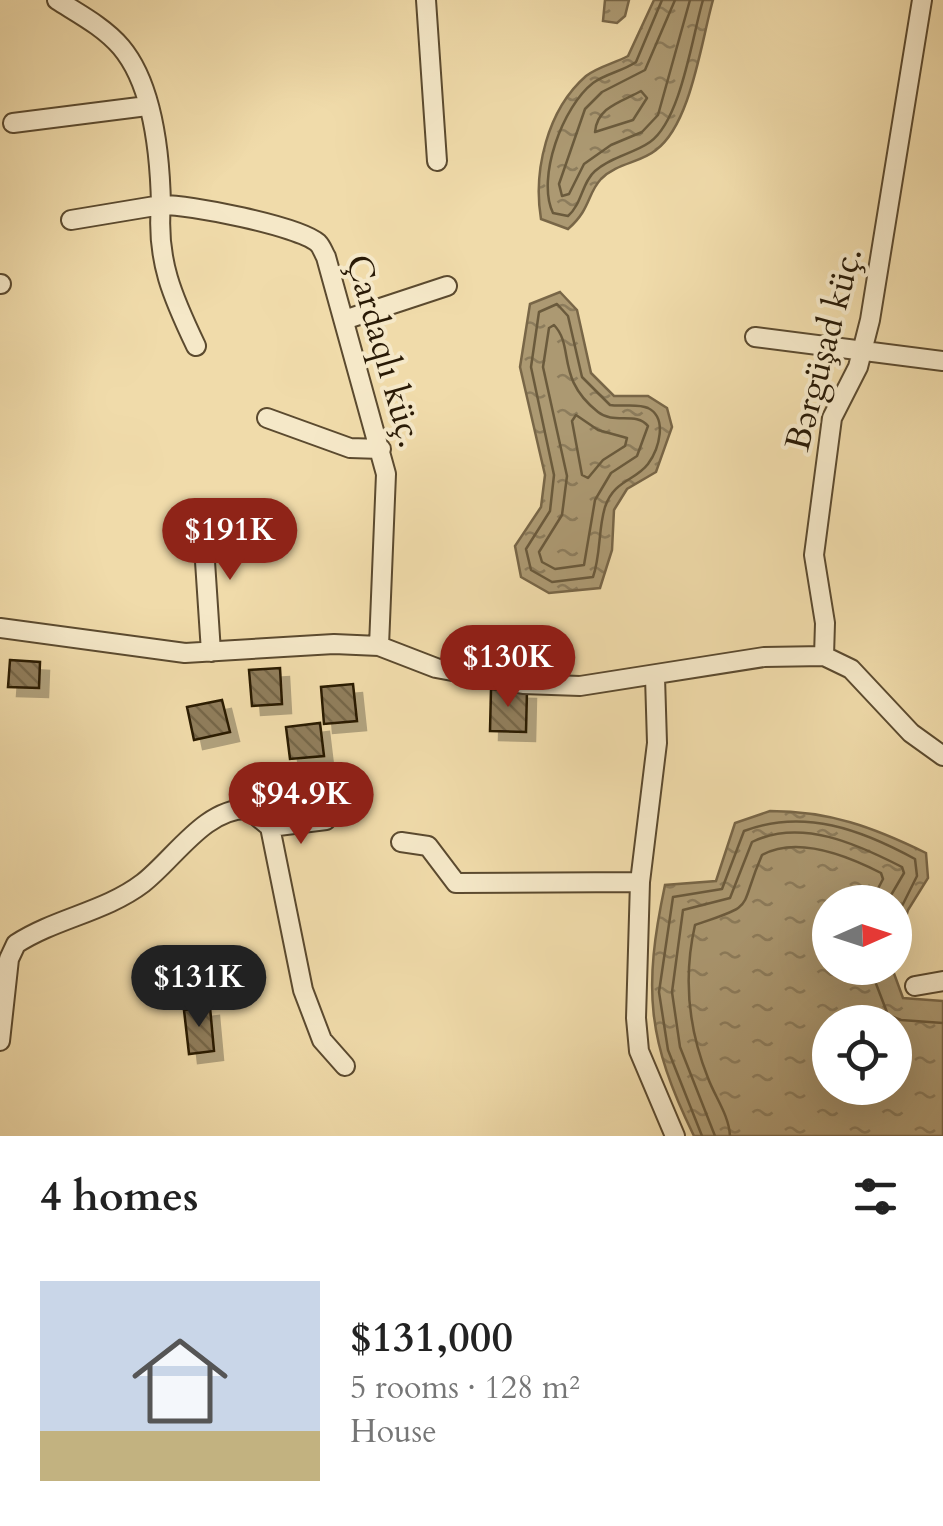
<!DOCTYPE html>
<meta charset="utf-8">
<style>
:root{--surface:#fff;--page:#f6f6f6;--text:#222;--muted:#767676;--accent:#8f2418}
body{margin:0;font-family:Cardo,serif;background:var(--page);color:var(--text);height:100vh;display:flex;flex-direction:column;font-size:38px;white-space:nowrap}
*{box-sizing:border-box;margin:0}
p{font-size:32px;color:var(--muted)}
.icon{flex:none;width:55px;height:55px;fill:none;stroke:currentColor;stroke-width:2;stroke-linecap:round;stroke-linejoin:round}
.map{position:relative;height:1136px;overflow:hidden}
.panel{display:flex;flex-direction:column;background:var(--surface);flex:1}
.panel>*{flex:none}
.needle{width:65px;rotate:87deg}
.tools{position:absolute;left:812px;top:885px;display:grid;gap:20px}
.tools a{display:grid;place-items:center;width:100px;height:100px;border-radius:50%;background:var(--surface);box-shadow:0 10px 40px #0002;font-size:50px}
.price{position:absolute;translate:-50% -85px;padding:0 22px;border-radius:35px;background:var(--accent);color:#fff;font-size:32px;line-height:65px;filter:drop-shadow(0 2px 5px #0008)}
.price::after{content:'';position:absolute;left:50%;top:60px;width:30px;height:22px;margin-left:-15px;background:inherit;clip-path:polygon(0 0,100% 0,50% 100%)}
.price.on{background:#222;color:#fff}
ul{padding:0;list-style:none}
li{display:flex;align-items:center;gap:30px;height:250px;padding:0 40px}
li span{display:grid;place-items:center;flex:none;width:280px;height:200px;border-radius:0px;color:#555}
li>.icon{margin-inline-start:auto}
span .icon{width:120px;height:120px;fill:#fffc;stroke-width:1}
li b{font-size:42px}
h2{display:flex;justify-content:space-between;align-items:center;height:120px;padding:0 40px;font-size:42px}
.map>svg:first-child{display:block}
.water{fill:url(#water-ripples);stroke:#786647;stroke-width:2.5;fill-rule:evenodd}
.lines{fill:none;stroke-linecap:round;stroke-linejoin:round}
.shore{stroke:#6a5a3c;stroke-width:2.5}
.building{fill:url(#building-back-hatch);stroke:#291a06;stroke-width:2.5;filter:url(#shadow)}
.street-casing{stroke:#5b4a2f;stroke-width:22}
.street{stroke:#f5e8c8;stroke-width:18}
.labels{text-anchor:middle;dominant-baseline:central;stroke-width:8;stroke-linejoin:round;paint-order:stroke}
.street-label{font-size:35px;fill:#291a06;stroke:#f5e8c8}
</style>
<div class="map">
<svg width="943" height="1136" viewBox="0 0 943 1136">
<defs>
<pattern id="water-ripples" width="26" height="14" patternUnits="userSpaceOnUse" patternTransform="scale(2.5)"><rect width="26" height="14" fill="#ac9972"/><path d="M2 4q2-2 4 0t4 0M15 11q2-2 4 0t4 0" fill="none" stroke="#8c7c5c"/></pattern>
<pattern id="building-back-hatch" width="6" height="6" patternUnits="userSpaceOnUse" patternTransform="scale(2.5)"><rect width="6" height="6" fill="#907e5b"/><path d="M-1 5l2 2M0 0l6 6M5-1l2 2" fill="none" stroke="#766649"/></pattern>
<filter id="shadow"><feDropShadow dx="9" dy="9" stdDeviation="0" flood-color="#0004"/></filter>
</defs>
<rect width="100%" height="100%" fill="#f0dbaa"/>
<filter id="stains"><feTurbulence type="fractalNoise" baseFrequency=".002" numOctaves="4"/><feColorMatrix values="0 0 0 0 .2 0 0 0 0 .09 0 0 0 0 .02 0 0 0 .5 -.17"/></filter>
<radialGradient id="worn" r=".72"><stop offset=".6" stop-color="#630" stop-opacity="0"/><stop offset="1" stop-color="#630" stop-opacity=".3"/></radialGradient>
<path class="water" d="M605,0H629L625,16L617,23L603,21Z
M654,0H713C701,42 691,124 656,150C640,163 617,163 601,179C587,194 591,209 568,229L541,219C533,171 547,110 586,76C597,67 615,63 628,56Z
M560,292L577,310L591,373L614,396H648L667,408L672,427L656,472L627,489L614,510L612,550L600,588L549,593L521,577L515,546L541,507L545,475L520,367L530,304Z
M770,811C829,811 873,827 926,853L928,878L908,910L895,956V902H830V968H892L903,998L943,1001V1136H694C647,1040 643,989 665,885L716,881L735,823ZM895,1022V1088H830V1022Z"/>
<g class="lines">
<path class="shore" d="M662,0L636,62C623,71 605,74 593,83C563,106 536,178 553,213L568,216C582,204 582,182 595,171C612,156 633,154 650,142C681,120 692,37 703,0
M675,0L645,70L602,92L585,109L559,184L562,196L569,194L584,164L611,145L642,132L658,115L690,0
M641,91L647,98L633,120L595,132C597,107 621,102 641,91Z
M557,304L568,316L582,377L610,405C622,407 637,403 648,408C668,418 659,449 648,464C635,481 614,480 605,507C598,530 601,554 593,577L552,582L531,570L526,549L550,511L554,475L531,367L539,312Z
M554,325C575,347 555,378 598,412C614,425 636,411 648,426L637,456L611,473L595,500L584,565L555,569L542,562L539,552L562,515L567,476L543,367L549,328Z
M576,415L598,430L627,438L625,446L603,460L588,478L582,475L572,421Z
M870,968L888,1015L901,1020L943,1023
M702,1136L668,1050L659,992L673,897L722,889L744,831C804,808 862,830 915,859L917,876L895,920
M715,1136L680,1047L672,992L683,910L730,898L752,842C801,818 857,844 902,867L904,873L887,902
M730,1136C729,1115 715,1097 708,1078C688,1028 683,978 695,925C759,903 737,912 762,855C798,835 848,856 881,873L883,879L871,902"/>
</g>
<path class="building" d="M10,660L40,662L39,688L8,687Z
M280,668L282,704L252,706L249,670Z
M353,684L357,721L324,724L321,687Z
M491,689L527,690L526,732L490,731Z
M222,700L230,732L194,740L187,707Z
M320,723L324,756L290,759L286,727Z
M210,1007L214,1051L189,1054L184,1010Z"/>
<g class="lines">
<defs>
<path id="street" d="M57,0C79,14 104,27 121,47C154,86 160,156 161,205C187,204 299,226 318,243C322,247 323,252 326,257L386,474L379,646
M426,0L437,161
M13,123L147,106
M71,220L161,205C156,260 173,298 196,346
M0,284H1
M344,320L447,286
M755,337L943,361
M267,418L350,448L381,449
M202,516L211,652
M0,628L185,653L334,644L379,646L436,668L523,684L580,686L764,657L824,656L851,669L911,733L943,756
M824,656L825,623L814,555L832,418L858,367L870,320L922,0
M655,677L657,743L640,882L636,1018L639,1051L675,1136
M270,827L326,820
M401,842L428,846L456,883L640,882
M915,986L943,981
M0,1041L9,959L16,944C56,918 105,912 143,883C175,858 205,808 248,809L270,827L303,990L322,1040L345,1066"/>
</defs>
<use href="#street" class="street-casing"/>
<use href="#street" class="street"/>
</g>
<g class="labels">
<g class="street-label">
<text transform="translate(824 349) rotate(-75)">Bərgüşad küç.</text>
<text transform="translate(384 351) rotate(74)">Çardaqlı küç.</text>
</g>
</g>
<rect width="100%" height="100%" filter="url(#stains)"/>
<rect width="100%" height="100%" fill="url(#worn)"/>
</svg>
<div class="tools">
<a><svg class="needle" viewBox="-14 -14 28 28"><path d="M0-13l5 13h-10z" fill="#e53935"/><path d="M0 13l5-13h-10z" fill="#767676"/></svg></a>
<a><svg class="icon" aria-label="locate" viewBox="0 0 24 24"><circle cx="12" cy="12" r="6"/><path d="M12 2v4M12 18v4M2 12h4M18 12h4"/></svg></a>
</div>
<b class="price" style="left:230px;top:583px">$191K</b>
<b class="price" style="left:508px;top:710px">$130K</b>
<b class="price" style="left:301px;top:847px">$94.9K</b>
<b class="price on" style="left:199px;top:1030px">$131K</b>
</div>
<section class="panel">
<h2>4 homes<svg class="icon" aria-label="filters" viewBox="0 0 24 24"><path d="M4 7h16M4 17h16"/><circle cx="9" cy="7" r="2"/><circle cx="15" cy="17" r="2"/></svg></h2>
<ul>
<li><span style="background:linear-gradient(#c9d6e8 75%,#c2b280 0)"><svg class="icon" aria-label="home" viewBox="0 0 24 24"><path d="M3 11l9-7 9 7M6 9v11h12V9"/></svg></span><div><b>$131,000</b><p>5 rooms · 128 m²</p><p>House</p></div></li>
</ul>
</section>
